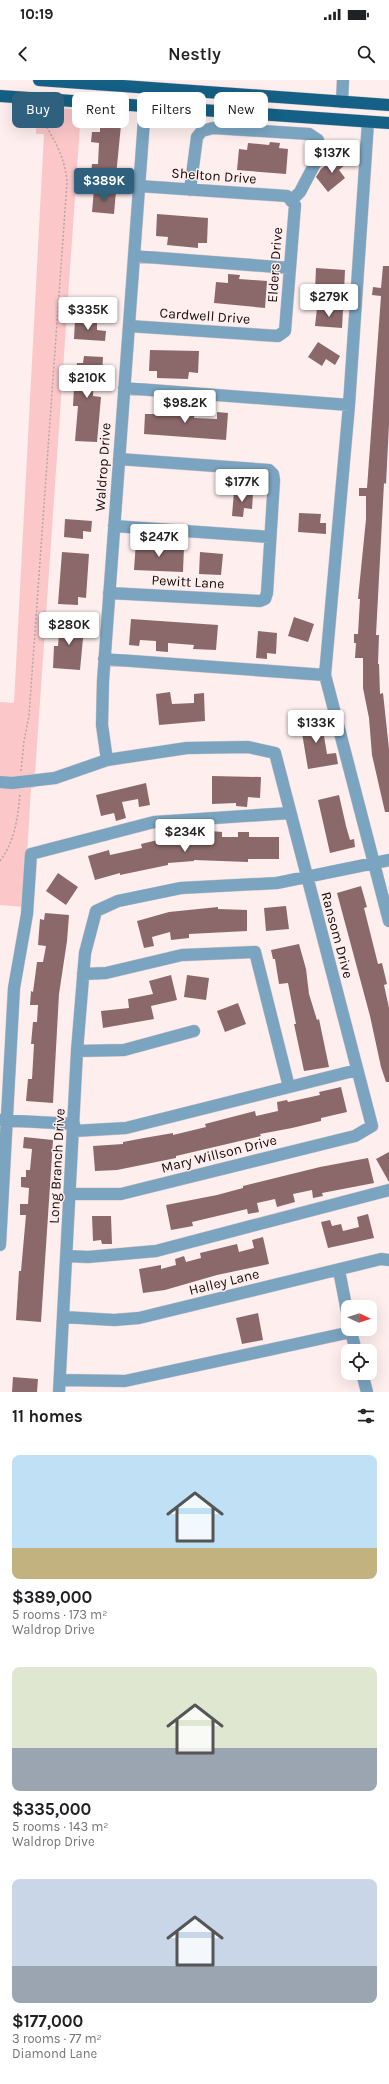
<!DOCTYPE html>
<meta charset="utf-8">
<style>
:root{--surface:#fff;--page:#f2f2f2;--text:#202124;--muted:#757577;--accent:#2f617e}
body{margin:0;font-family:Karla,sans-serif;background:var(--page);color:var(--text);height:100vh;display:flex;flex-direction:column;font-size:15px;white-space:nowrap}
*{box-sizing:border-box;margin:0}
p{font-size:13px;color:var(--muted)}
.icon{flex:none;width:22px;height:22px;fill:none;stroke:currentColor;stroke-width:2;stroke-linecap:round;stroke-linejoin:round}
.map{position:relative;height:1312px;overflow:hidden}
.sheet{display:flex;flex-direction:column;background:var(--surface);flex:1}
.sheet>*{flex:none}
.banner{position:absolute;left:12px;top:12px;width:365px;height:36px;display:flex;gap:8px}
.needle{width:26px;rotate:94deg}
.fabs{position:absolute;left:341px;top:1220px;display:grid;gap:8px}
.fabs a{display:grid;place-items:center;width:36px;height:36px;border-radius:8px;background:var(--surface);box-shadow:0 4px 16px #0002;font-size:20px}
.price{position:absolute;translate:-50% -34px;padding:0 9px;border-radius:4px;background:#fff;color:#222;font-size:13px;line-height:26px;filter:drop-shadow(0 1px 2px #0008)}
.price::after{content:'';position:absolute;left:50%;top:24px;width:12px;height:9px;margin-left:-6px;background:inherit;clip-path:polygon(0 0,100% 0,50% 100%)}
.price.selected{background:var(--accent);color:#fff}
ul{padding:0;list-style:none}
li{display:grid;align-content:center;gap:8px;height:212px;padding:0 12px}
li span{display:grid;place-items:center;height:124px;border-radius:8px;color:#555}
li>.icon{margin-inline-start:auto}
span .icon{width:72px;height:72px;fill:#fffc;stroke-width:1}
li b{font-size:17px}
h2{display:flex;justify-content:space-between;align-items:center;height:48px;padding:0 12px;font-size:17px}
.tag{padding:0 14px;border-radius:8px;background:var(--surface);box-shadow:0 4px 16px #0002;font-size:14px;line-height:36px}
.tag.selected{background:var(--accent);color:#fff}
.status{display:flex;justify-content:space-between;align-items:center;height:28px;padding:0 20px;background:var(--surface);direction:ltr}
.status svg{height:11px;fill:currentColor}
header{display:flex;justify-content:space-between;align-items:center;height:52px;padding:0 12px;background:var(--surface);font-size:18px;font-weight:600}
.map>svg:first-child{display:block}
.green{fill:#fbc7c9}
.building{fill:#8b696a}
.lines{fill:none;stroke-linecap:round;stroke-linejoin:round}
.minor-casing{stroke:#d9caca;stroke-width:13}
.major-casing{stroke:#d9caca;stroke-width:13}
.path{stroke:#b5a6a6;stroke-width:1.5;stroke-dasharray:2 2;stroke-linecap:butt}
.minor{stroke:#7aa4c0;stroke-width:12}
.major{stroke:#156086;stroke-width:12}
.labels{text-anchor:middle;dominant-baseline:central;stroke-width:3;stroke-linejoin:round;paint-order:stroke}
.street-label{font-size:14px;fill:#170a0b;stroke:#feeeee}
</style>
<div class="status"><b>10:19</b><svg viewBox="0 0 49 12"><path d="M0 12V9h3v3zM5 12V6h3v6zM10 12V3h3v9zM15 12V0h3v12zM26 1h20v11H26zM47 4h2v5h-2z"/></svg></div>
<header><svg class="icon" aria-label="back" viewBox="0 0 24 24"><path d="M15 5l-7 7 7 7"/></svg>Nestly<svg class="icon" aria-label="search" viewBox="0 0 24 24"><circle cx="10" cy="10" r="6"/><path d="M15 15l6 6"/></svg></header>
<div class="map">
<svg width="389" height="1312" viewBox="0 0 389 1312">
<rect width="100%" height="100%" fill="#feeeee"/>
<path class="green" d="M37,26L81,30L34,708H31L24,827L0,825V622L14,623L44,54H36Z"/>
<path class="building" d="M100,44L121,45L116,96L91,94L92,84H98L99,63L91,62L92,52H100Z
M270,62L280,63L279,68L288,69L286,94L237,90L239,69L247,70L248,63L269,65Z
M339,75L346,84L339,90L345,98L328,112L316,97L321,89Z
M94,109L116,111L114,134L92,132Z
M157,134L208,138L207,163H198V168L167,165L168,157L156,156Z
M383,186H389V344L386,404L384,403L376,555H379L378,584H379L380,614L383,613L389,669V732H385L372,675L369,638L363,608V578H355L356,563H354V554H358L360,519H358L366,439V416H359V408H367L381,216L372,215L373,207L381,208Z
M316,188L345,190L344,212L315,210Z
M228,194L240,195L239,199L267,201L265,228L214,223L216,202L228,203Z
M317,228L343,230L342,248L315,246Z
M75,240L97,242V250L106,251L105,261L74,259Z
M318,262L340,276L335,285L326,279L322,286L308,277Z
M150,270L199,271L198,293L189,292L188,299L157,298V291H149Z
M84,276L103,277L102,295L94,294L93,316L101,317L97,362L75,361L78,326H73L74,307L77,283H83Z
M176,325L187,326L186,331L195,332L194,338L217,339V332L228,333L226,360L144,354L145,334H154L155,328L176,330Z
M234,411L253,413L252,429L244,428L243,437L232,436Z
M299,433L321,434L320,443H326V454L298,452Z
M65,439L92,441L91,452L83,451V459L64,457Z
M136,461L147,462L146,469L165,470L166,461H176V466L184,467L183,492L134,490Z
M62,472L89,474L86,518L78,517V525L58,524Z
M200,472L223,474L221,495L199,494Z
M294,537L314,544L308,562L288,556Z
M131,539L218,545L216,570L193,569L194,565L168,563V572L156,571V561L140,560L139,566L129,565Z
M60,540L79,541L78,548H84L80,590L53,588L54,566H58Z
M258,551L277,553L276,574L267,573V579L256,578Z
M170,612L172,624L194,623V614L204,613L205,641L159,645L156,614Z
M324,637L326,650H323L327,674L336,673L338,684L308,689L300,641Z
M212,696L261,697L260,718L248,717L247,727L236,726V723L212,724Z
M146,703L150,725L139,727L138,719L122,722L126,738L116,741L114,733L101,736L96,715Z
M339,715L346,746L350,760L354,759L355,767L330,773L318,720Z
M211,751L222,752V757H238V752H249V757H279V779H248V782L194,780V781L168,783V785L120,795V793L95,800L88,776L109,770L110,775L142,768L141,764L170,757L192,756L193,760L211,761Z
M58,793L78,807L66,825L46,811Z
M361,806L367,827L364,828L378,884L382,883L387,904L384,905L389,928V1002H386L381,987L370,936L337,813Z
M286,826L289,849L266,851L264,828Z
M218,827V829L247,830V851L189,854V858L171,860L170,852L152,857L154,866L144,868L137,841L169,832Z
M45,833L69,835L67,861L59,914L53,1023L26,1021L28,999H32L34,964H31L33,942H37L38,925H30L31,911L33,912L37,882H43L46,866L38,865L40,839L44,840Z
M299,864L306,889L309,914L317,940L319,939L329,987L304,991L294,944H296L288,903L279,904L275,879H273L271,870Z
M171,895L177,920L151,926L154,939L103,948L101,931L129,928L128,919L153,914L149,901Z
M187,895L209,898L206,920L184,917Z
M238,923L246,944L225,952L217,931Z
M341,1007L347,1032L321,1038V1041L292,1048L260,1054L261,1056L176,1076V1078L117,1090L95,1091L93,1066L123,1064V1062L144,1058L173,1053V1055L206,1047L205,1044L255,1031L256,1036L278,1031L277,1022L287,1020L288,1022L320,1015L319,1012Z
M24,1057L53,1060L41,1242L16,1240L19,1191H21L26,1135H20V1124H28L29,1108L21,1107V1097H26V1090H30L32,1069L23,1068Z
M389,1072V1102L376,1079Z
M368,1078L374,1103L322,1113L323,1116L313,1118L312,1110L293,1114L295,1122L277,1127L275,1119L257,1123L259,1132L248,1134L247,1129L192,1142L193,1146L171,1150L166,1125L217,1115L243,1108V1106L320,1087Z
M368,1134L374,1158L328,1168L321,1142L330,1140L332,1146L341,1144L343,1151L359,1147L357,1137Z
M92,1136H111L112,1164H102L101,1160L93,1161Z
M263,1157L269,1184L217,1195L165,1210L143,1213L139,1189L161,1185V1189L176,1185L175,1179L184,1176L186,1182L201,1178L200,1173L237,1164L239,1172L254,1168L252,1160Z
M258,1233L263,1260L242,1264L236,1238Z
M13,1297L38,1299L37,1312H12Z"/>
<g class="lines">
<defs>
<path id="minor" d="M342,22L343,0
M190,110L197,57L202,51L213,48L309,54L318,60L321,72L300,112L291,121
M134,176L290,188
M129,246L278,256L285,251L295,125L287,116L139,106
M124,308L349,325L368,42
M114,446L270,457
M109,513L260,521L265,519L267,513L274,400L273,394L269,390L119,379
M104,579L325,595L389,841
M325,595L349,325
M107,680L102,645L103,601L145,26
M0,702L12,703L55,698L107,680L187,668L248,667L275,673L372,1046L355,1056L121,1114H71
M83,894L106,893L182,875L255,872L289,1007
M77,971L124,970L194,951
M0,1040L74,1044
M74,1051L126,1048L357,990
M0,1165L14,908L27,834L31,774L154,742L290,733
M67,1176L88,1177L156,1171L389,1110
M339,1190L348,1237
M64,1237L114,1240L139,1238L381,1179L389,1180
M351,1252L356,1271
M362,1293L367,1312
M60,1300L125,1301L351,1252L350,1249
M59,1312L77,971L85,873L96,831L118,821L181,808L277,803L389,780"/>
<path id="major" d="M39,0L389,25
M0,16L389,43"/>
</defs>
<use href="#minor" class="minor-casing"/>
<use href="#major" class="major-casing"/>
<path class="path" d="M21,691L24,661L29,636L67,102C66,90 63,79 58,68C52,54 43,46 43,30
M0,781C15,761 18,737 20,713"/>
<use href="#minor" class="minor"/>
<use href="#major" class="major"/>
</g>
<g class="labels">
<g class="street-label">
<text transform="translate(214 96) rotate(4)">Shelton Drive</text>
<text transform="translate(275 185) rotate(-86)">Elders Drive</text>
<text transform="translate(205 236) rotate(4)">Cardwell Drive</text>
<text transform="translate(103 387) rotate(-86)">Waldrop Drive</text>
<text transform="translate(188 502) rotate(3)">Pewitt Lane</text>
<text transform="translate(337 855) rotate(75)">Ransom Drive</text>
<text transform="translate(219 1074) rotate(-14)">Mary Willson Drive</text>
<text transform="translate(57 1086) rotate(-87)">Long Branch Drive</text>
<text transform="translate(224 1202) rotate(-14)">Halley Lane</text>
</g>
</g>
</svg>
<div class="fabs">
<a><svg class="needle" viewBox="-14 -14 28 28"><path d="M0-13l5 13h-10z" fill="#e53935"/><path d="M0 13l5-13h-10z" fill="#757577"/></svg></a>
<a><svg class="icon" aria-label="locate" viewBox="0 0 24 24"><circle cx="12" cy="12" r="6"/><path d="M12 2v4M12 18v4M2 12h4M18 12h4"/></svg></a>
</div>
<b class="price" style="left:332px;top:94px">$137K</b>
<b class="price selected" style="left:104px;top:122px">$389K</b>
<b class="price" style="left:329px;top:238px">$279K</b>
<b class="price" style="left:88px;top:251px">$335K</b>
<b class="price" style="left:87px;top:319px">$210K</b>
<b class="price" style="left:185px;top:344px">$98.2K</b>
<b class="price" style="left:242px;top:423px">$177K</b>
<b class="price" style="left:159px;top:478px">$247K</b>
<b class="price" style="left:69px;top:566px">$280K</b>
<b class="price" style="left:316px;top:664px">$133K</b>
<b class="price" style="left:185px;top:773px">$234K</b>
<div class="banner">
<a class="tag selected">Buy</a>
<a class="tag">Rent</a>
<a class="tag">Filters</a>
<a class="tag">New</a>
</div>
</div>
<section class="sheet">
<h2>11 homes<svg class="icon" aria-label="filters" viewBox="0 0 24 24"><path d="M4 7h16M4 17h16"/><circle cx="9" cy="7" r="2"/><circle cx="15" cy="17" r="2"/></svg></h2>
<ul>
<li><span style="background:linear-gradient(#bfe0f5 75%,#c2b280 0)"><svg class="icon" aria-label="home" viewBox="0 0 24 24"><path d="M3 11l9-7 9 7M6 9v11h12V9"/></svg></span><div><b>$389,000</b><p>5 rooms · 173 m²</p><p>Waldrop Drive</p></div></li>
<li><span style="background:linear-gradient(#dfe7d0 65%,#9aa5b1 0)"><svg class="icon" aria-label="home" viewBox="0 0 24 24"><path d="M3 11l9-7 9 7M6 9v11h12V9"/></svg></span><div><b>$335,000</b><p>5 rooms · 143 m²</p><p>Waldrop Drive</p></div></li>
<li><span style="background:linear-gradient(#c9d6e8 70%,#9aa5b1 0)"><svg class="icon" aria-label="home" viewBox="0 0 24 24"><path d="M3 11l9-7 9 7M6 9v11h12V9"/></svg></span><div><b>$177,000</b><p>3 rooms · 77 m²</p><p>Diamond Lane</p></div></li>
</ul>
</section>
